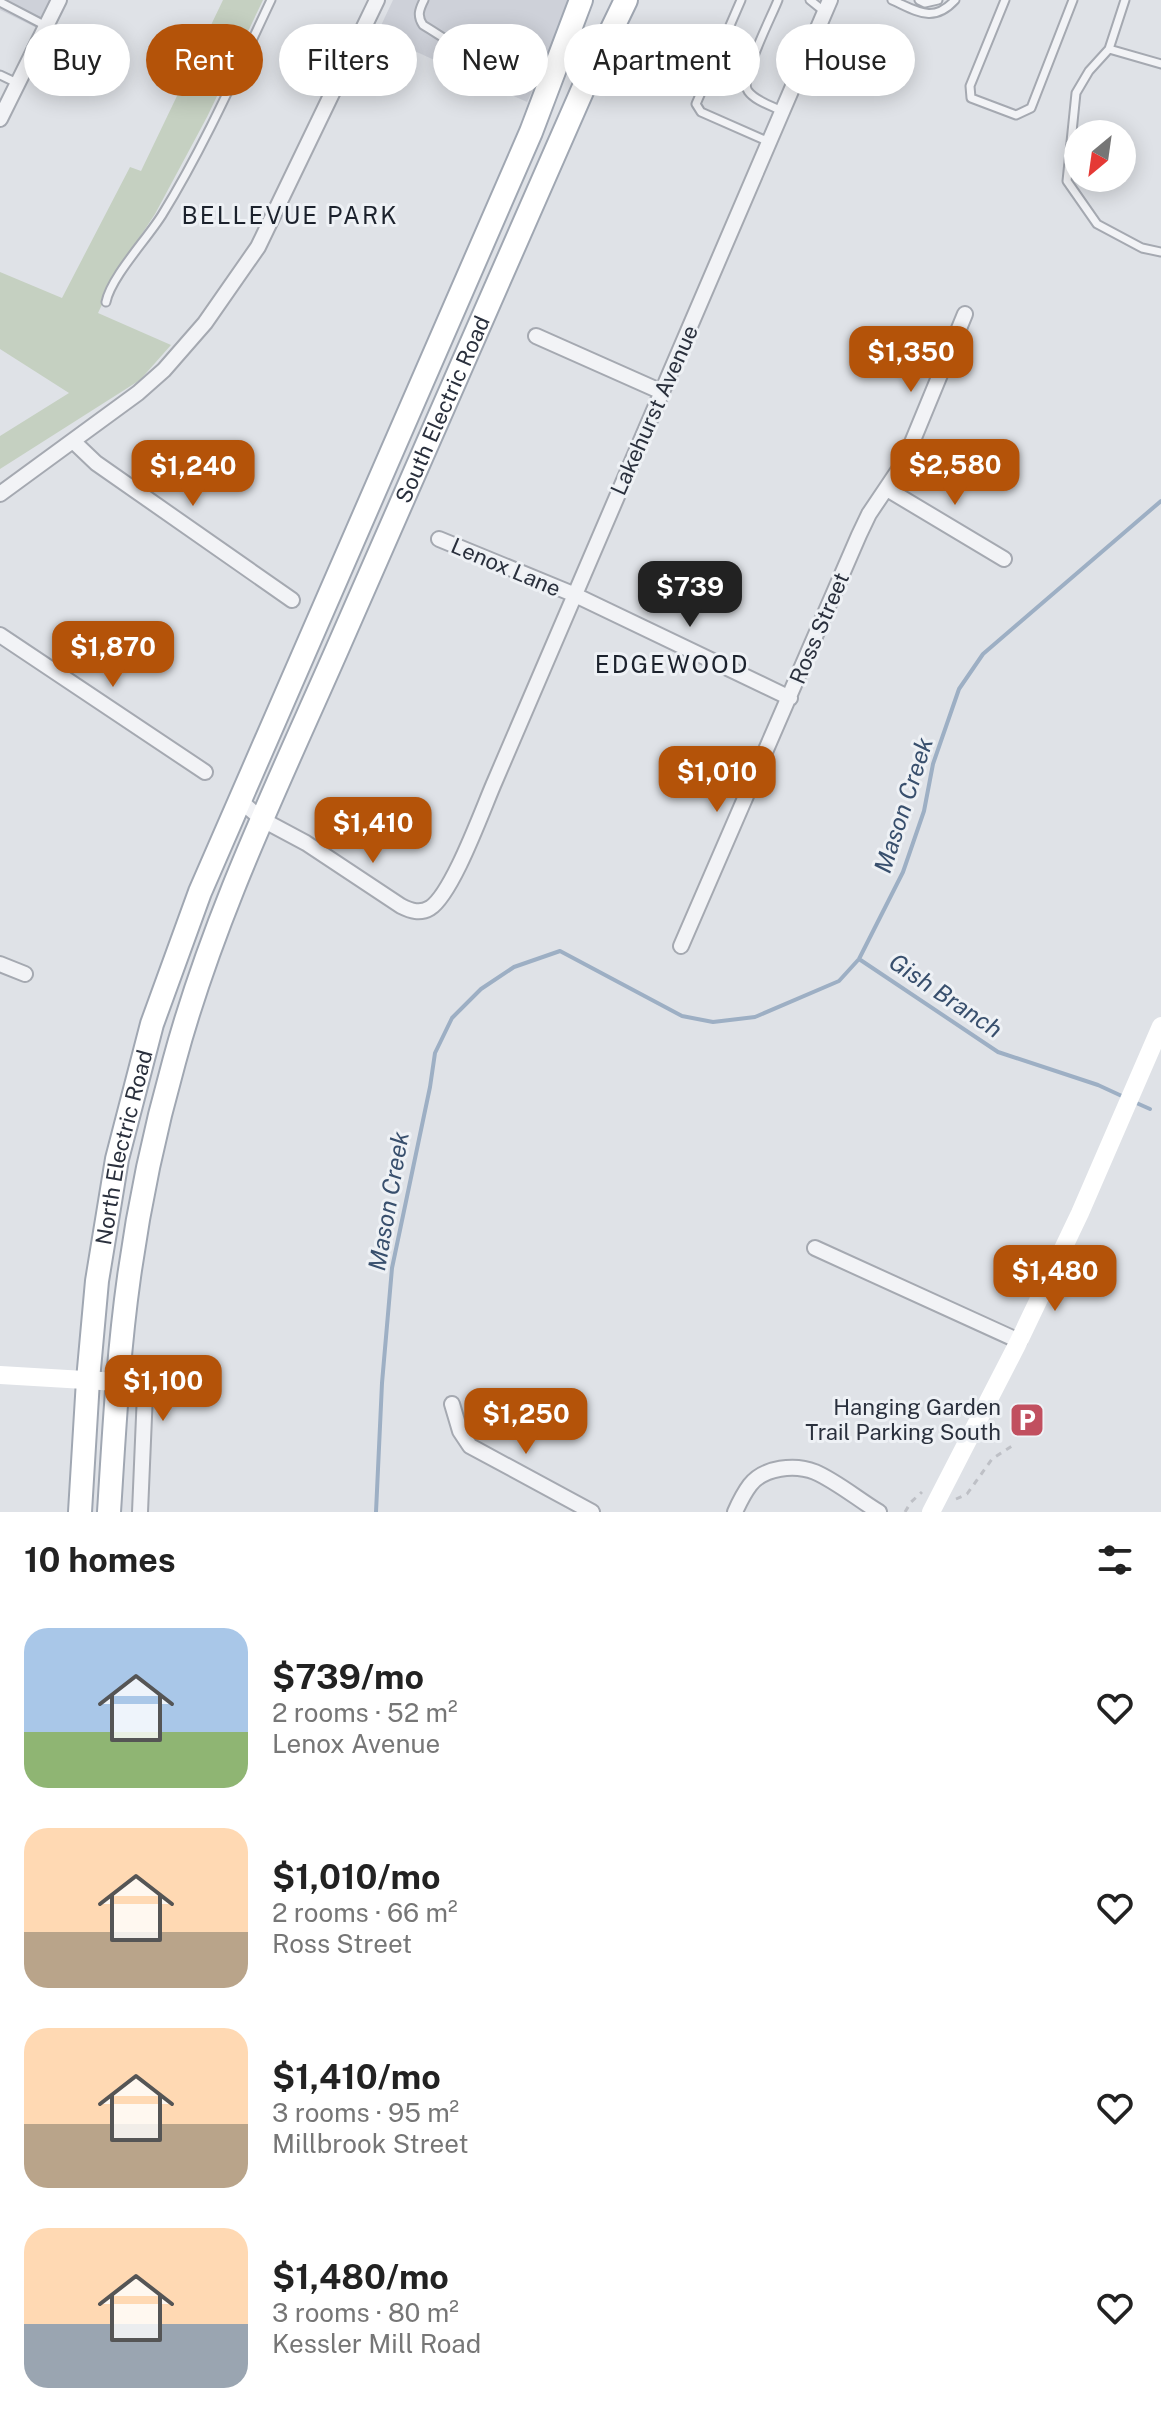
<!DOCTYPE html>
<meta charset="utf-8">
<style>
:root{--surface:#fff;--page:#f2f2f2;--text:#222;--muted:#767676;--accent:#b45309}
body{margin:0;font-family:"Public Sans",sans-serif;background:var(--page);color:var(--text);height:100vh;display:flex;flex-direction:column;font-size:30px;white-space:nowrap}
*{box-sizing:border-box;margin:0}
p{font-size:26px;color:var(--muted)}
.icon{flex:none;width:44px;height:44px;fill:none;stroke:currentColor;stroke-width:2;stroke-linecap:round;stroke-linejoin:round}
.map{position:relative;height:1512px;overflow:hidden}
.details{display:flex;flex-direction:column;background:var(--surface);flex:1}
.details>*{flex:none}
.banner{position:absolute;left:24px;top:24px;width:1114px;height:72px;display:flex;gap:16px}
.needle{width:52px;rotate:209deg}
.buttons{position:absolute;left:1064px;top:120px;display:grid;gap:16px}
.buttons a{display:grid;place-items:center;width:72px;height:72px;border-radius:50%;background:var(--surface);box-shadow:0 4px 20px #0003;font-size:40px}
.price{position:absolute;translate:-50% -68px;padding:0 18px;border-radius:16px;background:var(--accent);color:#fff;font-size:26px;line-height:52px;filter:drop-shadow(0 2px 4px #0008)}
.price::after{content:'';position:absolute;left:50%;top:48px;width:24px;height:18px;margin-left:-12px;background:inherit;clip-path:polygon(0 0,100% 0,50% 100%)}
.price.active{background:#222;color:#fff}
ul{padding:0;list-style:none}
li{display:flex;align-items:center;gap:24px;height:200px;padding:0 24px}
li span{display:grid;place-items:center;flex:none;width:224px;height:160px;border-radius:24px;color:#555}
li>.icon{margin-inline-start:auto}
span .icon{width:96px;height:96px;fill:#fffc;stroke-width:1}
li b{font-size:34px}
h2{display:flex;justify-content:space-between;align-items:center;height:96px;padding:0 24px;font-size:34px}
.tag{padding:0 28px;border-radius:36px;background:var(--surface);box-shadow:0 4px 20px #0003;font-size:28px;line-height:72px}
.tag.active{background:var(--accent);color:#fff}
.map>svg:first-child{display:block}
.built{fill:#ced1d9}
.green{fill:#c5d0c1}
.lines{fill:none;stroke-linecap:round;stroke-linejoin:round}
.stream{stroke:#9dafc4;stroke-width:4}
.lane-casing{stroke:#a5a9b1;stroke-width:11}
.street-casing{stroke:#a5a9b1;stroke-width:18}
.primary-casing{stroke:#a0a7b2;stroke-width:26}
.path{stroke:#bec0c6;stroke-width:3;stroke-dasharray:6 6;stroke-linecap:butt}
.lane{stroke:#f2f3f6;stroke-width:7}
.street{stroke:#f2f3f6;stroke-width:14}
.secondary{stroke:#fff;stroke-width:18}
.primary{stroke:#fff;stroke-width:22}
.labels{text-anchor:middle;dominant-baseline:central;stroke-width:6;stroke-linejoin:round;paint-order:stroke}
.street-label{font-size:22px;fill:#2a303d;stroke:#eef1f5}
.poi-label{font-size:22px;fill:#2a303d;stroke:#eef1f5;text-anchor:end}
.neighbourhood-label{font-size:24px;letter-spacing:2px;fill:#1c222d;stroke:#eef1f5}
.water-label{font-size:24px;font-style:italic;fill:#384f6d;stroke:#eef1f5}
</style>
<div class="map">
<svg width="1161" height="1512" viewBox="0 0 1161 1512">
<rect width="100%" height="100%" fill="#dfe2e7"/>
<path class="built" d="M0,0H50L37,28L0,10Z
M393,0H575L527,102L377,34Z"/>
<path class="green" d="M223,0H263L207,117L155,214L120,267L98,313L171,345L140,380L0,469V436L69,393L0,349V272L62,298L130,167L141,171Z"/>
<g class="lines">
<path class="stream" d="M859,959L998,1052L1098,1085L1124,1097
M1132,1101L1150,1109
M376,1512L382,1383L392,1268L430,1087L435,1053L452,1018L481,989L514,967L560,951L682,1016L713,1022L755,1017L839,981L859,959L903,872L924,811L933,764L959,689L983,654L1161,501"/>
<defs>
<path id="lane" d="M424,0C419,10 417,16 423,25C445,38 490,71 515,72C528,73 539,67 551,61
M741,0L696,104L701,112L769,142
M778,0C772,16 739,79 748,91C755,101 772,106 782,111
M810,0L825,12
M892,0C917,11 933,24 955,0
M919,0L925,3L938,0
M1005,0L970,86L971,98L1016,115L1031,108L1073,0
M1125,0L1109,49L1089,71L1076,93L1067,181L1097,224L1142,248L1161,252
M0,2L46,26
M1109,49L1161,64
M0,75L17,83
M106,302C111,277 147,239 162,215C204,147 237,72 271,0"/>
<path id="street" d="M0,119L59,0
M536,336L662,392
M74,442L96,463L292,600
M887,489L1004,559
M0,494L138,393L164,370L205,323L258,247L377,0
M439,539L573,594L790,698
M0,635L205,772
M239,800L263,820L306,843L401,906C411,911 420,914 430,908C453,893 483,808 495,781L830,0
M681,946L859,535L869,514L904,462L965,314
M0,964L25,974
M815,1248L1019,1341
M118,1382L137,1384L145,1393L140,1512
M452,1404L460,1431L470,1446L592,1512
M735,1512C739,1503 744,1493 750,1485C764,1467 795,1464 815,1472C836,1481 859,1500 879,1512"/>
<g id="primary">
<path id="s1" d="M80,1512L88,1380L97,1281L117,1159L152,1024L200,892L531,132L581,0"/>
<path id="s2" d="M109,1512C114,1434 118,1355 129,1277C139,1204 154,1133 174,1062C212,920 277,786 336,652C418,464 501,277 583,89L626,0"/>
</g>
</defs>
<use href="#lane" class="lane-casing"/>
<use href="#street" class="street-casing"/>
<use href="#primary" class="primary-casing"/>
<path class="path" d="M956,1499L967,1494L992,1459L1012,1446
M905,1512L911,1502L922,1492"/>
<use href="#lane" class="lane"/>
<use href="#street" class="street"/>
<path class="secondary" d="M0,1375L118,1382
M931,1512L1019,1341L1080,1213L1161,1026"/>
<use href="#primary" class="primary"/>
</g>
<defs>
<symbol id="parking-square" viewBox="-11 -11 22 22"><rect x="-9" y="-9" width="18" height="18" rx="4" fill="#c14f5f" stroke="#eef1f5"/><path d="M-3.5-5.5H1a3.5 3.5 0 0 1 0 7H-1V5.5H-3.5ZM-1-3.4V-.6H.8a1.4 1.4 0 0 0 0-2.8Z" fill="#fff"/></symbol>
</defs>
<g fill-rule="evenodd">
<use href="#parking-square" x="1007" y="1400" width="40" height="40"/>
</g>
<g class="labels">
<g class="street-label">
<text stroke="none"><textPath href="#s2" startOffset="1162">South Electric Road</textPath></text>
<text transform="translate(654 410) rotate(-66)">Lakehurst Avenue</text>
<text transform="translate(506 567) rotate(23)">Lenox Lane</text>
<text transform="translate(819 628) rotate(-67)">Ross Street</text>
<text stroke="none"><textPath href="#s1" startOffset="368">North Electric Road</textPath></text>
</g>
<g class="poi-label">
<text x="1001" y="1407">Hanging Garden<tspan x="1001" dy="25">Trail Parking South</tspan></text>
</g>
<g class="neighbourhood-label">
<text x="290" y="215">BELLEVUE PARK</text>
<text x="672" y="664">EDGEWOOD</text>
</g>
<g class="water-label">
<text transform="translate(903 805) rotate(-72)">Mason Creek</text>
<text transform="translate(946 995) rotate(34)">Gish Branch</text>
<text transform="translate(388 1201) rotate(-80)">Mason Creek</text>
</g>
</g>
</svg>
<div class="buttons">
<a><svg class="needle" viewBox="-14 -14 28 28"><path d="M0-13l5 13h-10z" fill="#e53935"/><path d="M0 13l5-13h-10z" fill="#767676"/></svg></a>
</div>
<b class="price" style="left:911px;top:394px">$1,350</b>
<b class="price" style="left:955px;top:507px">$2,580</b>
<b class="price" style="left:193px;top:508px">$1,240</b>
<b class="price active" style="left:690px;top:629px">$739</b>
<b class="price" style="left:113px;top:689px">$1,870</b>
<b class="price" style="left:717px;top:814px">$1,010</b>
<b class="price" style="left:373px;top:865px">$1,410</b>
<b class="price" style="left:1055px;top:1313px">$1,480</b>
<b class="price" style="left:163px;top:1423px">$1,100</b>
<b class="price" style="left:526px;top:1456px">$1,250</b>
<div class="banner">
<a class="tag">Buy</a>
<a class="tag active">Rent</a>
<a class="tag">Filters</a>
<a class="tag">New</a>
<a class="tag">Apartment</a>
<a class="tag">House</a>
</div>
</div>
<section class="details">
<h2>10 homes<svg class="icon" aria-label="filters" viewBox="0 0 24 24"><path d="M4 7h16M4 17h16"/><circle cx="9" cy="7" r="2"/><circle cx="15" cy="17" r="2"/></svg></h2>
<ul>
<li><span style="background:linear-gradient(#a9c7e8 65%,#8fb573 0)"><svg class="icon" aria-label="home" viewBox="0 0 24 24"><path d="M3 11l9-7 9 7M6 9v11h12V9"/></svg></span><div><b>$739/mo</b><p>2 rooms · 52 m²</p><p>Lenox Avenue</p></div><svg class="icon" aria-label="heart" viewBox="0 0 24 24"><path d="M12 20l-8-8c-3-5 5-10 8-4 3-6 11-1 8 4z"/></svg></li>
<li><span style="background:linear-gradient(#ffd9b3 65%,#b9a48a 0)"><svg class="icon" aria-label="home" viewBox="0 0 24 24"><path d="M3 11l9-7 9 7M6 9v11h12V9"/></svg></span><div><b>$1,010/mo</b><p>2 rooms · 66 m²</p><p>Ross Street</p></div><svg class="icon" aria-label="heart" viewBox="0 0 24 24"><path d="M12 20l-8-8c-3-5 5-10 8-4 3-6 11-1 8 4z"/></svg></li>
<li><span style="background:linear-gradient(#ffd9b3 60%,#b9a48a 0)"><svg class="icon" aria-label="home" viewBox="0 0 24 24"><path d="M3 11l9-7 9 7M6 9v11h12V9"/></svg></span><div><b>$1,410/mo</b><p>3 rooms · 95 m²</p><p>Millbrook Street</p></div><svg class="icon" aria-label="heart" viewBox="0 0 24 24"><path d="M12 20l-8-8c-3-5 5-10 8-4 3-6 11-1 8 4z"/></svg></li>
<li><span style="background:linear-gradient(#ffd9b3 60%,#9aa5b1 0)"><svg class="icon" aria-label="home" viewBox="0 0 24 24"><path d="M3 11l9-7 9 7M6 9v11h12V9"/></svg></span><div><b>$1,480/mo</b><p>3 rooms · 80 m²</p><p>Kessler Mill Road</p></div><svg class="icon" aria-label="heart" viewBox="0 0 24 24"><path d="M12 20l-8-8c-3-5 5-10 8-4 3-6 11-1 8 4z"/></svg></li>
</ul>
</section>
